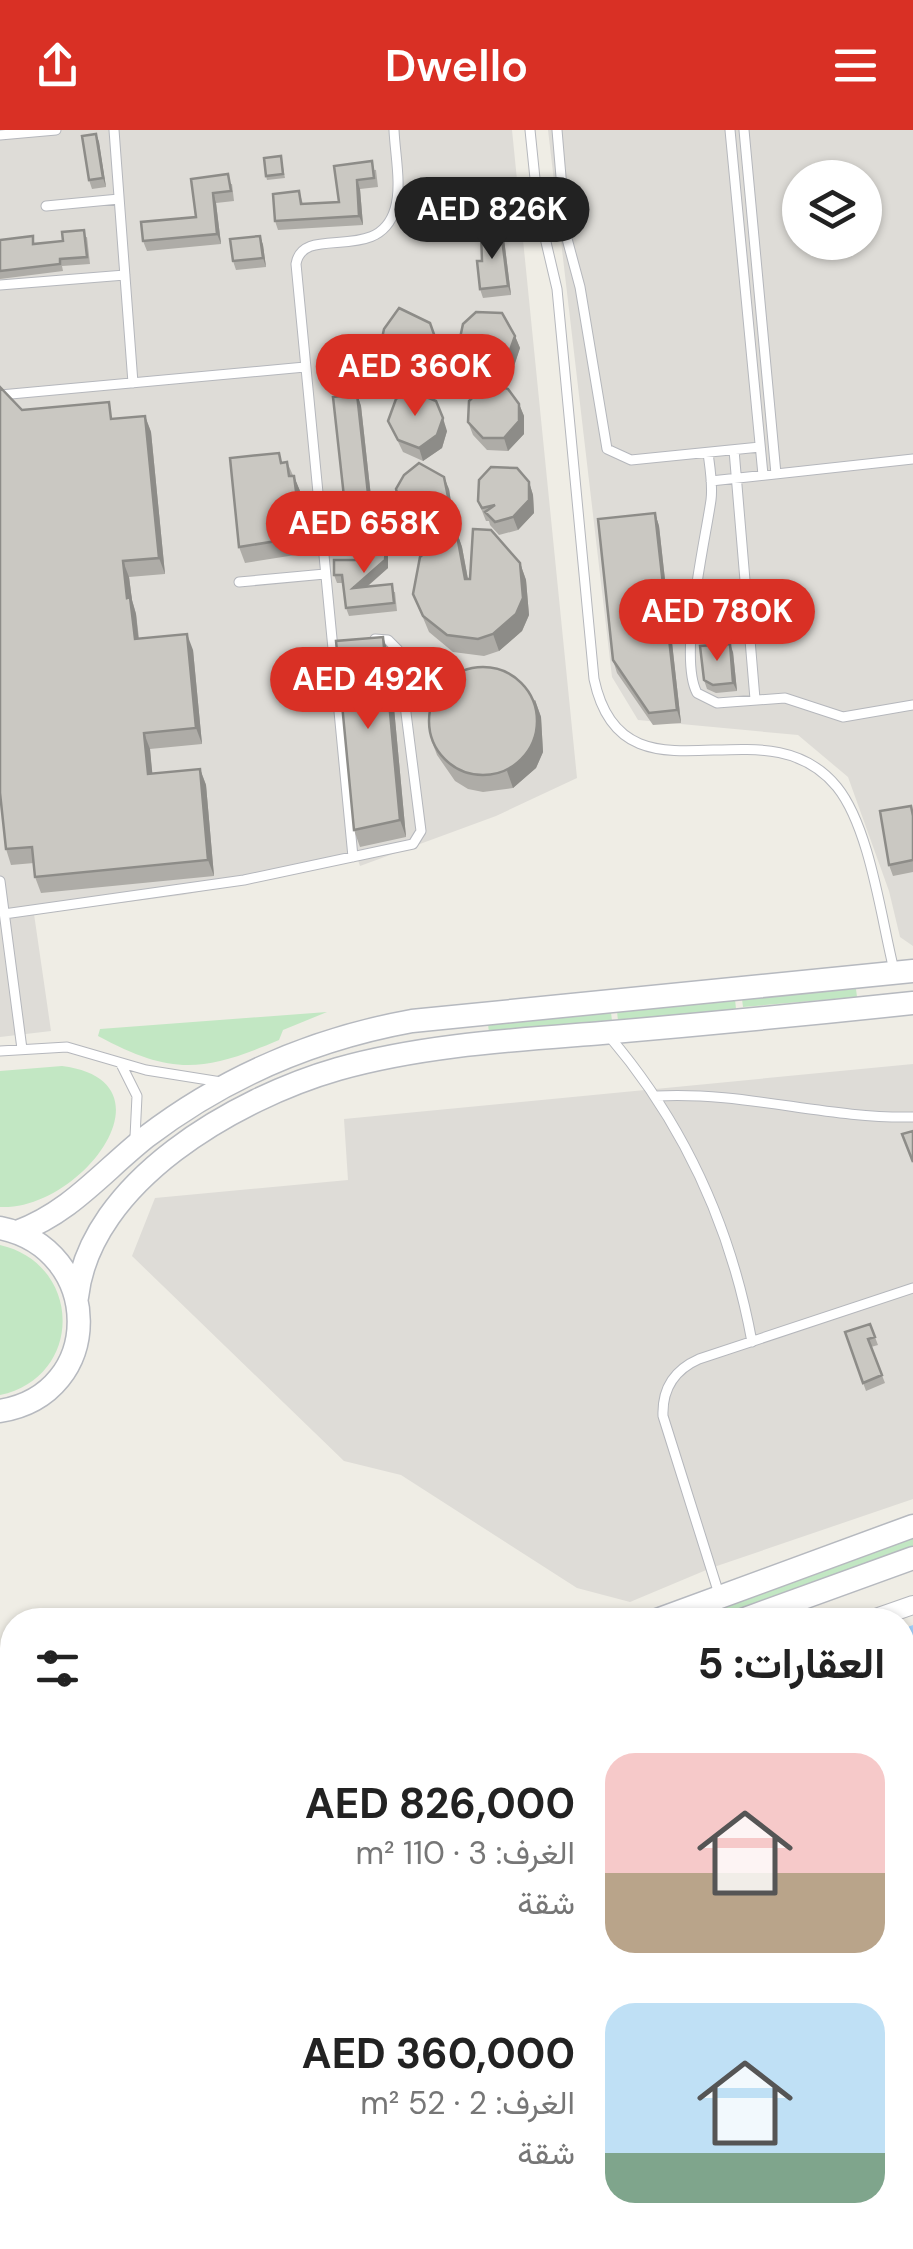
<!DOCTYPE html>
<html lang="ar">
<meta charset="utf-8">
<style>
:root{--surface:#fff;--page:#f6f6f6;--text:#222;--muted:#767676;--accent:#d93025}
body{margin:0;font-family:"DM Sans",Vazirmatn,sans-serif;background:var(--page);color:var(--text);direction:rtl;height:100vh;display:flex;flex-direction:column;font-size:38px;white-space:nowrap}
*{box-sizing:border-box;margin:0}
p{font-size:32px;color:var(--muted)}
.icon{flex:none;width:55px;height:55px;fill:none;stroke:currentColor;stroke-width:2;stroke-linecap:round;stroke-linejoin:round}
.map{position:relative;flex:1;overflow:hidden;direction:ltr}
.sheet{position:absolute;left:0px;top:1478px;width:915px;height:642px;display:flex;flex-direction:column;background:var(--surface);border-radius:40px 40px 0 0;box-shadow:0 2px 8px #0004;direction:rtl}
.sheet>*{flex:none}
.fabs{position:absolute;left:782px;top:30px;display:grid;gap:20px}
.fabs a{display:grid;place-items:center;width:100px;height:100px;border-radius:50%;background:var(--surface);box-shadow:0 2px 8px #0004;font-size:50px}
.price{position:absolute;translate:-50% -85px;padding:0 22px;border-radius:35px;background:var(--accent);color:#fff;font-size:32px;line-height:65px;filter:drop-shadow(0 2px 5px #0008)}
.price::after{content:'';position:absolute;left:50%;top:60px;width:30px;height:22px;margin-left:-15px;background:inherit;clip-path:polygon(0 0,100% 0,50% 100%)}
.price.selected{background:#222;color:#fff}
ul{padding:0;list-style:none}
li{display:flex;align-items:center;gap:30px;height:250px;padding:0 30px}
li span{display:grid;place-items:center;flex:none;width:280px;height:200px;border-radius:30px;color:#555}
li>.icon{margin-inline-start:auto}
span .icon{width:120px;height:120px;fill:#fffc;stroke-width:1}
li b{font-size:42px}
h2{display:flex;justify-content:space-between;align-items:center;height:120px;padding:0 30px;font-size:42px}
header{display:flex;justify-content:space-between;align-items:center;height:130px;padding:0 30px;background:var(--accent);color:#fff;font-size:45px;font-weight:600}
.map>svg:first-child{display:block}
.industrial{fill:#dedcd7;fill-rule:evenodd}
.green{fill:#c2e7c3}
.water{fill:#a5d5ff}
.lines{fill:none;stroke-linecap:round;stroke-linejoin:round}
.service-casing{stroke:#b5b7bc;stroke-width:11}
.minor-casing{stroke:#b5b7bc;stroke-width:20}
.secondary-casing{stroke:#b6b9bf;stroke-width:25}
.path{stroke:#9bc8a9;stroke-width:4;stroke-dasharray:10 5;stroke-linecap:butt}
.service{stroke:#fff;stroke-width:9}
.minor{stroke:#fff;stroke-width:18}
.secondary{stroke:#fff;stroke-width:22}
.wall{fill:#aeaca7}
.shaded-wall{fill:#8d8c88}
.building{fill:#cac8c2;stroke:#8d8c88;stroke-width:2.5}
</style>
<header><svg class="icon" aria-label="menu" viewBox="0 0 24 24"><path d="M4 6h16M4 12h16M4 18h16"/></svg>Dwello<svg class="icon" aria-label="share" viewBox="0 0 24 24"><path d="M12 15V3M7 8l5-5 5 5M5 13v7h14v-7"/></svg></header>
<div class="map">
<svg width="913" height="2119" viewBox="0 0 913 2119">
<rect width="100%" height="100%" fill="#efede5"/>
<path class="industrial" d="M0,0H512L577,648L496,686L360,736L358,730L183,765L34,784L51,901L0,907Z
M548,0H913V816L900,807L889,761L848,647L798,605L638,590L612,547ZM800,48H865V112H800Z
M913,934V1369L711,1438L630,1472L577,1458L401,1345L344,1331L132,1126L155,1068L348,1050L344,989Z"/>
<path class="green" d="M856,859L857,867L743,877L742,869Z
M735,869L736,879L618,891L617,881Z
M327,882L283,900L279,910C204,942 172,946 98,906L100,899Z
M611,882L612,891L489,903L488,894Z
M62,936C179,951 81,1081 0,1077V941Z
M0,1115C83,1134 84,1247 0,1265Z
M913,1408V1417L714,1490H688Z"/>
<path class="water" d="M913,1495V1917L903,1920L902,1499Z
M12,1943V2108H406L389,2119H0V1954Z"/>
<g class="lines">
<defs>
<path id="service" d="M114,0L133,253
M530,0L538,78L557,159L594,549C623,686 764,567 837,657C870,698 881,788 894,840
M557,0L566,105L580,157L607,319L631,330L760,317
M730,0L763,345
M744,0L776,344
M0,5L56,0
M46,76L119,69
M0,155L125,145
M0,265L305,237
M734,320L755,569
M708,323C710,338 713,355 711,370C705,412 678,527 697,563L717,573L785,568L843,587L913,575
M711,351L913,329
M239,452L325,444
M353,727L296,134C303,92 378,136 395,79C402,56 395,24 394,0
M0,751L22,919
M4,784L244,750L413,714L421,701L398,520L388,510L375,509
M609,906C685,995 731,1097 752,1212
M0,921L67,917L146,940L221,952
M121,934L137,966L135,1007
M656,966C744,961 826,989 913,987
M719,1464L663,1286C662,1259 674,1240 699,1229L913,1158
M0,1590L12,1636
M0,1742L12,1745
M0,1770H1
M902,1987L913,1983
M585,2119L598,2108"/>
<path id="minor" d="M870,1490L913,1475"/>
<path id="secondary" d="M0,1098C104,1119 106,1264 0,1281
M17,1102C71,1082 102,1042 146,1007C226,946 313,909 412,891L913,841
M77,1167C90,1051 237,968 338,939C423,915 515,910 602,903C706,894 809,884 913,873
M657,1490L913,1396
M742,1490L913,1428
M0,1834L12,1822
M0,1870L12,1858"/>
</defs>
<use href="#service" class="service-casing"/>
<use href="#minor" class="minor-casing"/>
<use href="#secondary" class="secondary-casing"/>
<path class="path" d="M0,1922L12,1910
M902,1926L913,1922
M406,2119L425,2108"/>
<use href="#service" class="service"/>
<use href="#minor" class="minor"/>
<use href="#secondary" class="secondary"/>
</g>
<path class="wall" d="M96,4L99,12L106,57L92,59L89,50Z
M281,26L285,48L267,50L266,46Z
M334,36L376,40L378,57L360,59L363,95L278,100L275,91L299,61L303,74L339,72Z
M191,49L232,54L234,71L216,73L221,114L147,121L143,111L196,87Z
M501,101L504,109L511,165L483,168L480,159L482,131Z
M260,106L263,115L266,137L236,140L233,131Z
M87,107L90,134L62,136L63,141L0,149V110L35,114Z
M515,206L520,218L514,236L496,248L475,240L460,208Z
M381,213L440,223L429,245L416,251L402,248L391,239Z
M357,264L361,276L375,403L367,404L388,423V438L367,457L395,462L397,481L349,486L346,478L343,453H337L334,445L359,430L366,404L351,406L347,394Z
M519,274L524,286V304L508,321L487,320L473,305L468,292Z
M22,280L115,289L145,286L151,302L165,444L129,447L132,470L136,484L139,508L193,520L202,614L150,619L152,644L200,639L206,655L214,746L41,763L35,747L34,733L11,735L6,719Z
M388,291L447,301L442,318L423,331L403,322Z
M287,332L300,361L308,423L245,433L239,417L283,333Z
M529,352L533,365L534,383L518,400L499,405L490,395L489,391H486L478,371Z
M449,359L453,385L441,401L424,404L405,392L401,379Z
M655,383L659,396L681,593L653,595L617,543L613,530Z
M456,400L462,417L468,449L520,433L526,450L529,485L522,501L499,521L484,526L453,522L429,502L413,464Z
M733,522L737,561L716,563L707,559L704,550Z
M389,524L406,707L360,717L354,700Z
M535,570L541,587L543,622L536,638L513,658L483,662L468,659L455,651L437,625L431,609Z
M911,676L913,681V742L893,746L889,735Z
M870,1194L878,1215L871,1217L885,1253L866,1261L845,1202Z"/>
<path class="shaded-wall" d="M96,4L99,12L106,57L103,48Z
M357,50L360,59L363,95L359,86Z
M213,63L216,73L221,114L217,104Z
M501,101L504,109L511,165L508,156Z
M260,106L263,115L266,137L263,128Z
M515,206L520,218L514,236L496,248L491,235Z
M436,210L440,223L429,245L425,232Z
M357,264L361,276L375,403L371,391Z
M519,274L524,286V304L508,321L504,308Z
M145,286L151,302L165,444L159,428Z
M443,288L447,301L442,318L423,331L419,318Z
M294,346L300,361L308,423L302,407Z
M444,347L449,359L453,385L441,401L436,388Z
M529,352L533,365L534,383L518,400L513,387Z
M655,383L659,396L681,593L677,580Z
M456,400L462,417L471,466L465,449Z
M386,414L388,423V438L356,466L353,458Z
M123,431L129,447L132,470L136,484L140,525L135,509L127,468Z
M520,433L526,450L529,485L522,501L499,521L493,504Z
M187,504L193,520L202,614L196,598Z
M383,507L389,524L406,707L400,690Z
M730,514L733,522L737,561L733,553Z
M535,570L541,587L543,622L536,638L513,658L507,641Z
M144,603L150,619L154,660L148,644Z
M200,639L206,655L214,746L208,730Z"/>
<path class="building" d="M96,4L103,48L89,50L82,6Z
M281,26L283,44L266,46L264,28Z
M372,31L374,48L357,50L359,86L275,91L273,64L299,61L301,74L339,72L334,36Z
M228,44L231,61L213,63L217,104L143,111L141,92L196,87L191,49Z
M84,100L87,127L60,129V134L0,141V110L33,106V114L63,111L62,102Z
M501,101L508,156L480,159L477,131H482L481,102Z
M260,106L263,128L233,131L230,109Z
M399,178L430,193L436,210L425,232L412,238L397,236L386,226L381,213L384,199Z
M476,182L502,183L515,206L509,223L491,235L470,227L460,208L463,194Z
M495,254L508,259L519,274V291L504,308H483L468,292L469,271L482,258Z
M0,257L22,280L109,272L111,289L145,286L159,428L123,431L127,468L130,467L135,509L187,504L196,598L144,603L148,644L200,639L208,730L35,747L32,717L6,719L0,663Z
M412,261L436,271L443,288L437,305L419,318L398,310L388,291L396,269Z
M357,264L371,391L347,394L333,267Z
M279,323L281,333L287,332L289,346H294L302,407L239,417L230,328Z
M419,333L444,347L449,372L436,388L419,391L401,379L396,359L404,345Z
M491,337L517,338L529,352V370L513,387L495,392L485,382L495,375L482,378L478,371L479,350Z
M655,383L677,580L649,583L613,530L598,389Z
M473,399L491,400L520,433L523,468L516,484L493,504L478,509L447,505L423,486L413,464L420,427L446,403L456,400L465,449H470Z
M366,404L386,414L385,430L353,458L392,454L394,473L346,478L342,445H334V430H359Z
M383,507L400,690L354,700L336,511Z
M730,514L733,553L713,555L704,550L700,516Z
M429 591a54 54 0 1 1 108 0a54 54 0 1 1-108 0Z
M911,676L913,686V730L889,735L880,681Z
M913,1001V1032L902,1004Z
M870,1194L875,1207L868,1209L882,1245L863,1253L845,1202Z"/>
</svg>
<div class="fabs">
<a><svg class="icon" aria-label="layers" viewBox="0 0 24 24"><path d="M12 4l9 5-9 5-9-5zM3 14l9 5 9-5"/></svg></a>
</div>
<b class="price selected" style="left:492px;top:132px">AED 826K</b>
<b class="price" style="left:415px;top:289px">AED 360K</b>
<b class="price" style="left:364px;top:446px">AED 658K</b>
<b class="price" style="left:717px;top:534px">AED 780K</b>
<b class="price" style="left:368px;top:602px">AED 492K</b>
<section class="sheet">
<h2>العقارات: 5<svg class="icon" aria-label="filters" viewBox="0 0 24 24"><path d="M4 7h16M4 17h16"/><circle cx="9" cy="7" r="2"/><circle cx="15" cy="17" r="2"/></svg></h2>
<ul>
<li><span style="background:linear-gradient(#f6c9c9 60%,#b9a48a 0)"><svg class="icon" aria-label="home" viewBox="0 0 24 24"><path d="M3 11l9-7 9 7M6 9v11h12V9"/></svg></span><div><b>AED 826,000</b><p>الغرف: 3 · 110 m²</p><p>شقة</p></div></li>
<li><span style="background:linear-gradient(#bfe0f5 75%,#7fa58c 0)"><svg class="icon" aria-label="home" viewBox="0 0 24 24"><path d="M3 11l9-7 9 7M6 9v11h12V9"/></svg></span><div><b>AED 360,000</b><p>الغرف: 2 · 52 m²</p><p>شقة</p></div></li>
</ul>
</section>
</div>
